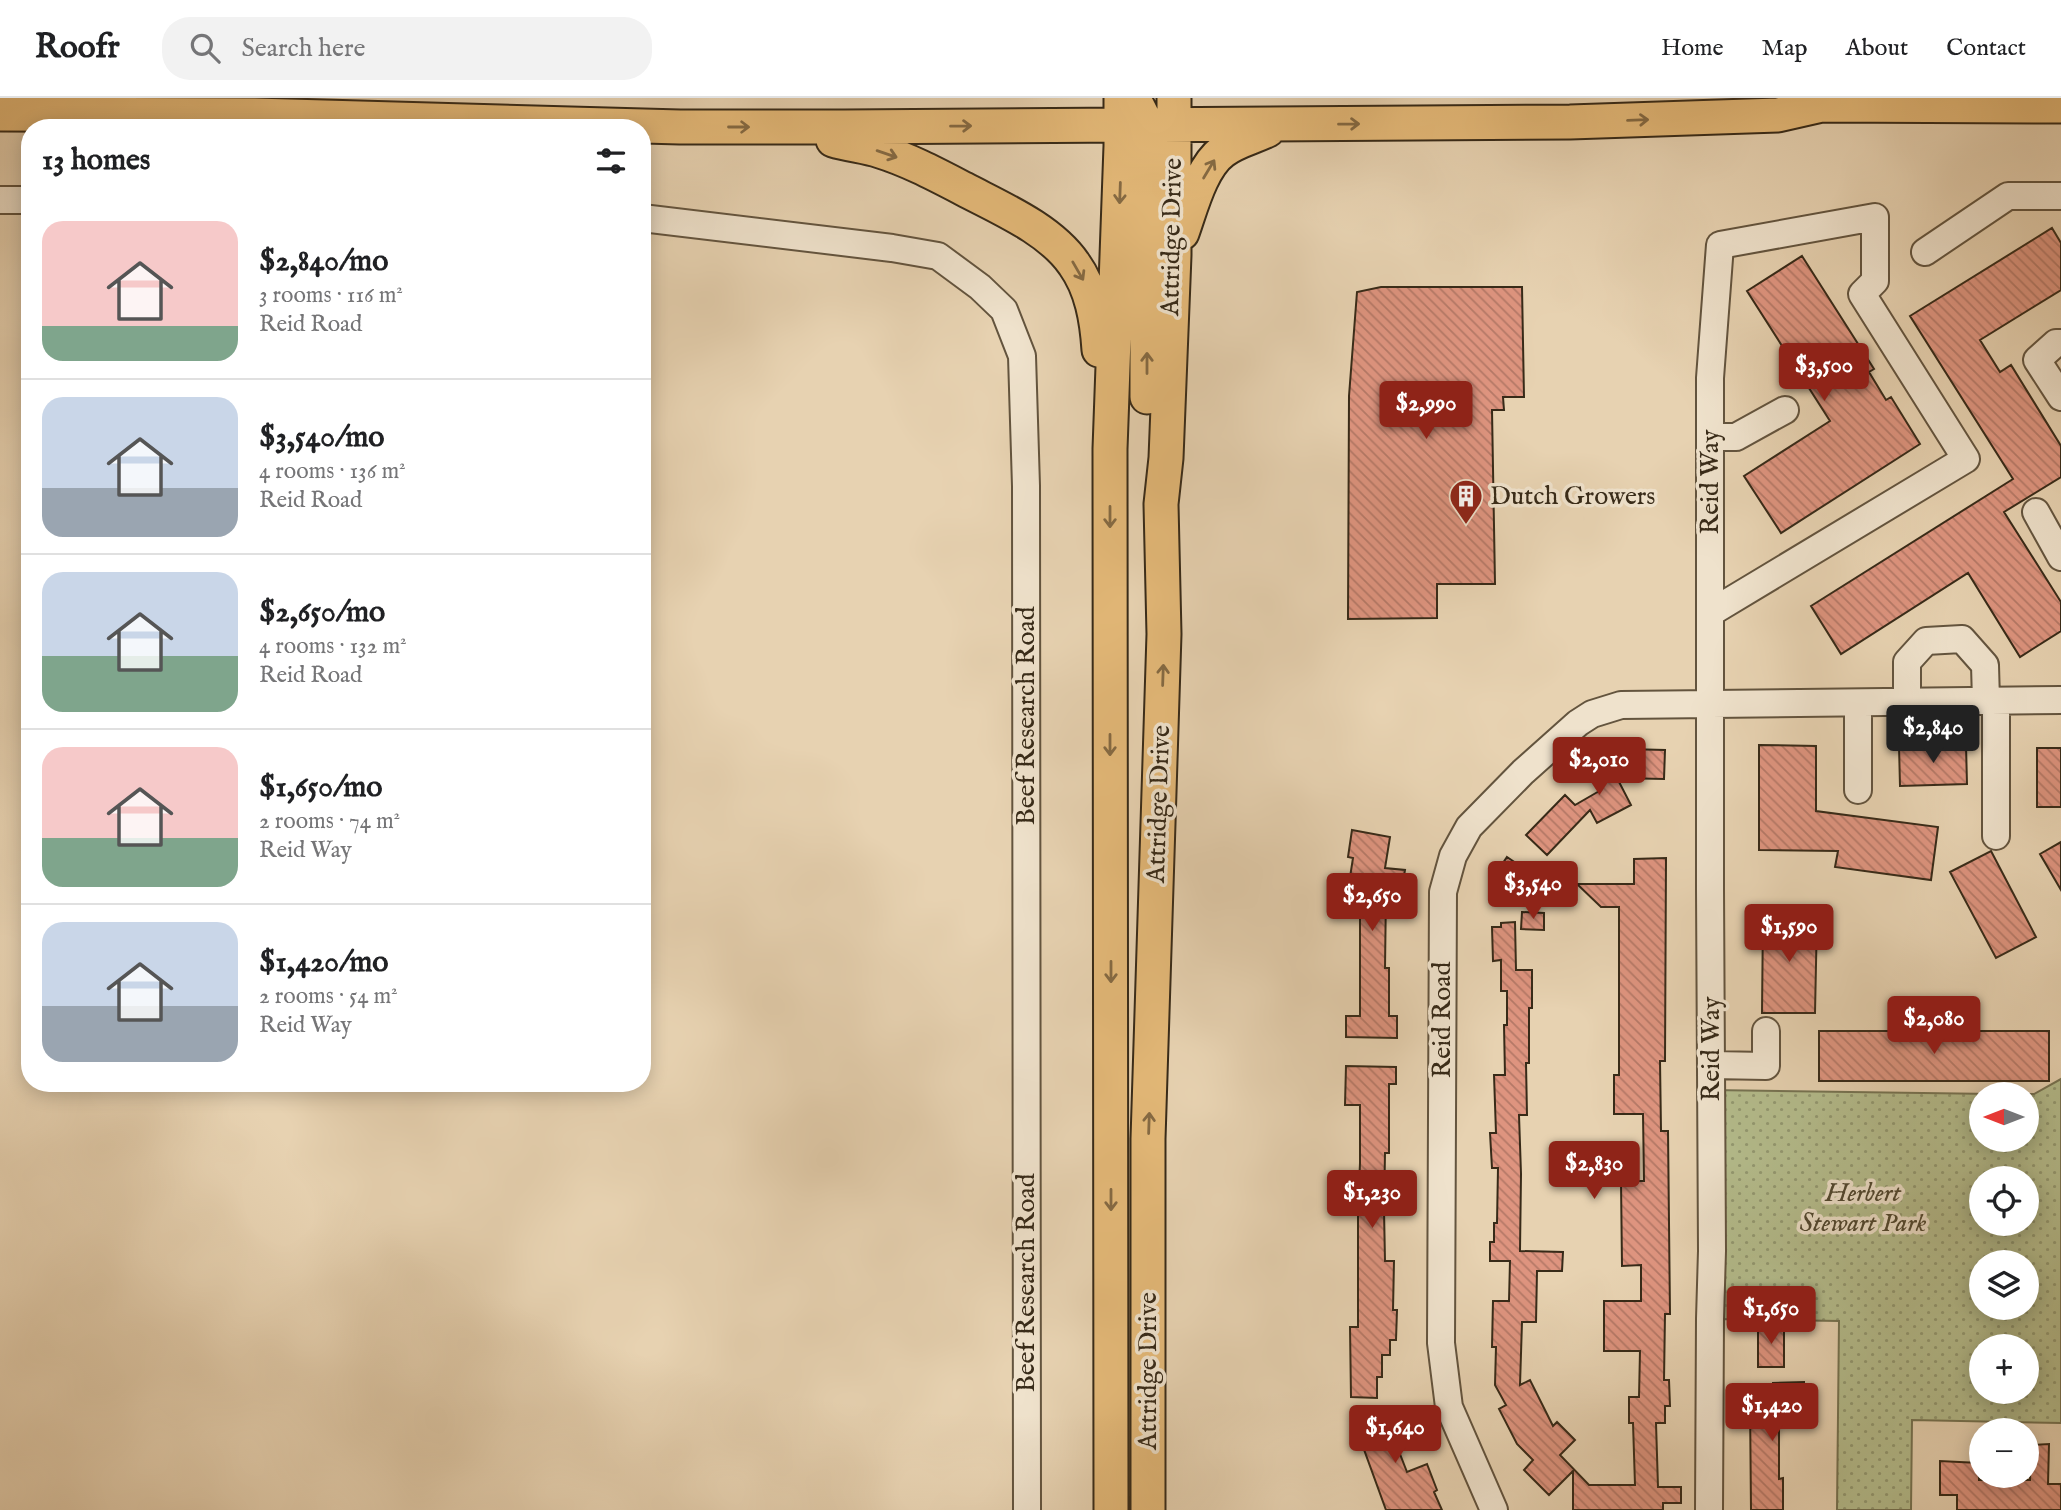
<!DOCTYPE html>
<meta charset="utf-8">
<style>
:root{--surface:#fff;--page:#f2f2f2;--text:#202124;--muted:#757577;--line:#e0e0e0;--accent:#8f2418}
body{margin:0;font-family:"IM FELL English",serif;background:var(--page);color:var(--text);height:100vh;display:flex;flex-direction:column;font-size:26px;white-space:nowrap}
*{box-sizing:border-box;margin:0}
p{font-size:23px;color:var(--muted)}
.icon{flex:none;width:38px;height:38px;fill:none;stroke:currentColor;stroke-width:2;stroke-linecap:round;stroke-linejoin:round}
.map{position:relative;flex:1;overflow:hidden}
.sheet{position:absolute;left:21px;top:21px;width:630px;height:973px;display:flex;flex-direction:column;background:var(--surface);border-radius:28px;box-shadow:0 4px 18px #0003}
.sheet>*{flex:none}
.needle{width:46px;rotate:270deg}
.tools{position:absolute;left:1969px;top:984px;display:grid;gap:14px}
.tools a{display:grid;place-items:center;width:70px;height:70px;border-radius:50%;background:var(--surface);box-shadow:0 4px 18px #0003;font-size:35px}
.price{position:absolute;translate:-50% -60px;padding:0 16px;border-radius:7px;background:var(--accent);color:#fff;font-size:23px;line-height:46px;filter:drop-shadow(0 2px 4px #0008)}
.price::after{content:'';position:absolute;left:50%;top:42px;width:21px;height:16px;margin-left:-10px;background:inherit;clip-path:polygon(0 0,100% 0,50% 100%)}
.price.current{background:#222;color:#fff}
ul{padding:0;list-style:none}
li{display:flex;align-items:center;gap:21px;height:175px;padding:0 21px}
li+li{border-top:2px solid var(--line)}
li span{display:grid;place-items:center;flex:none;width:196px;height:140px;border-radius:21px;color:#555}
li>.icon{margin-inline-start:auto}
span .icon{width:84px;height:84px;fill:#fffc;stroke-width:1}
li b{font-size:30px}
h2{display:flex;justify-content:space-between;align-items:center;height:84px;padding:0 21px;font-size:30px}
header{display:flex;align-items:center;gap:42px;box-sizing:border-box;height:98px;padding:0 35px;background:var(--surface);border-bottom:2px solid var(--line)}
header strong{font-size:33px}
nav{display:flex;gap:38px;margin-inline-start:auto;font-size:24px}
.search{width:490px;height:63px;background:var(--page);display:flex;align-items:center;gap:18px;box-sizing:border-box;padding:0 24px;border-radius:28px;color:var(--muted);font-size:26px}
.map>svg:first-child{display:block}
.grass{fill:url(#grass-dots);stroke:#767352;stroke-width:2;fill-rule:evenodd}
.building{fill:url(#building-back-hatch);stroke:#372a18;stroke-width:2}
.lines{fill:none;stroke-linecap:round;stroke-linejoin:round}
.minor-casing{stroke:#63543e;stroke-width:30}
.major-casing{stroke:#372a18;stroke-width:37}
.minor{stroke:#efe2cc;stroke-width:26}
.major{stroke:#e4b978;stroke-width:33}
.oneway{stroke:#856a43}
.labels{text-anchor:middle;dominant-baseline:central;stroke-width:7;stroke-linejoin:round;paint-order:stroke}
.street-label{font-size:26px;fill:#372a18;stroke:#efe2cc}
.poi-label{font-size:26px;fill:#372a18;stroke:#efe2cc;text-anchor:start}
.park-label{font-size:26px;font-style:italic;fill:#50472f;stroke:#efe2cc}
</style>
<header>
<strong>Roofr</strong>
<div class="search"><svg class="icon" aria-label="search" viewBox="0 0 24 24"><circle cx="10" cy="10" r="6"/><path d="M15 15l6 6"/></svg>Search here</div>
<nav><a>Home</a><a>Map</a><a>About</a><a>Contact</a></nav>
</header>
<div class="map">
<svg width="2061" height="1412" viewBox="0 0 2061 1412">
<defs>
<pattern id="grass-dots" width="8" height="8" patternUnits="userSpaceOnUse" patternTransform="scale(1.75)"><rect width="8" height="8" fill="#b4bc8c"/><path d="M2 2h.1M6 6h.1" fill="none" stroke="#939971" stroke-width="1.8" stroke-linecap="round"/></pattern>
<pattern id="building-back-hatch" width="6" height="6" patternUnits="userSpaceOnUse" patternTransform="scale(1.75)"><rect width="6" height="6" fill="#de947f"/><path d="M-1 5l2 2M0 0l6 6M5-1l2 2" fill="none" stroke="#b57967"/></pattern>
</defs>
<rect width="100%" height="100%" fill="#e7d2b1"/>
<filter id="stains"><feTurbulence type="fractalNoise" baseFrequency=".00286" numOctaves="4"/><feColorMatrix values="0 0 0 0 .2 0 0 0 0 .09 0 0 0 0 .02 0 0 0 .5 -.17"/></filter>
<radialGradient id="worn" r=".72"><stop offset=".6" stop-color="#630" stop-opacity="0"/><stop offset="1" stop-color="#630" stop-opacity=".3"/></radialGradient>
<path class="grass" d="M2061,981V1325L1912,1322L1911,1412H1837L1839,1223L1710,1221L1712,992L1994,996H1981V1041H2026L2027,996H2034ZM1981,1080H2026V1125H1981ZM1981,1164H2026V1209H1981ZM1981,1248H2026V1293H1981Z"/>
<path class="building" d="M2052,130L2061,145V192L1980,242L2000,274L2011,267L2061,348V379L2004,414L2061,504V533L2020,559L1968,475L1841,556L1811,508L2013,381L1910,218Z
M1802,158L1874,271L1869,274L1886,302L1891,299L1920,346L1781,435L1744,378L1830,323L1747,193Z
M1381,189H1522L1524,299H1503L1504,312H1492L1495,486H1437V520L1348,521L1349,298L1357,194Z
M1759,647L1816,648V713L1938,729L1931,782L1835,769L1838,753L1759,752Z
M1966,647L1967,686L1900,688L1899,648Z
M2037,650H2061V709H2037Z
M1626,651L1665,652L1664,681L1617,680L1631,707L1597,725L1590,712L1547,757L1526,737L1565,697L1575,707L1601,692L1594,680H1584L1626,656Z
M1352,732L1390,739L1385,770L1405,772L1401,796L1386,794L1385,870H1389V918H1397V940L1346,939V918H1360V807L1346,805L1353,760L1348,759Z
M2061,744V792L2040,756Z
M1991,753L2036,839L1996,860L1950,774Z
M1507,759L1538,780L1526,798L1495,777Z
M1666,760L1665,963H1660L1661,1033H1668L1670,1216H1665L1664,1282H1669L1670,1308H1665V1325H1656L1658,1389H1681V1405H1663V1412H1573V1373L1549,1397L1524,1372L1533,1362L1517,1346L1499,1311L1506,1307L1495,1287L1496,1249H1492L1493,1203H1509L1510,1163H1490V1144H1494V1125H1497L1498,1070H1492L1490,1035H1496L1494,977H1505L1504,927H1507V893H1501V862L1493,863L1492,829H1501V825L1515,824L1516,872H1532V910H1529V965H1526L1527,1017H1519L1521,1076L1520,1153L1563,1154L1562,1173H1537L1536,1224H1522L1520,1287L1530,1282L1553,1328L1557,1324L1575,1342L1560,1357L1589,1387H1635L1633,1325H1629V1299H1639L1640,1253H1604V1203H1641V1167L1622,1168L1621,1083H1644L1643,1016H1614V977H1619V809H1601L1577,786H1634V761Z
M1522,814L1544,815V832L1521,831Z
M1763,817L1817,818L1815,915H1762Z
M1819,933H2049V983H1819Z
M1346,968L1396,969V986H1389V1055H1385L1384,1112L1385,1163H1394L1393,1212H1397L1396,1242H1390V1257H1382V1279H1377V1300L1351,1299L1350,1229H1358V1112L1360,1065V1007H1345Z
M1758,1228H1784V1269H1758Z
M1804,1284V1326H1779V1381L1783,1380V1412H1751L1750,1304L1773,1303V1285Z
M1397,1309L1405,1334L1393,1338L1407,1374L1427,1366L1437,1392L1434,1394L1442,1412H1386L1354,1324Z
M2049,1346L2048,1386H2061V1412H1957V1397H1940V1363L1979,1365V1382H2030L2031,1347Z"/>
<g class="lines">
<defs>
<path id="minor" d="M0,102H30
M642,120L892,150L938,158L980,189L1004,212L1022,258L1026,388L1027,1412
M1925,154L2008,98H2061
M2061,245H2056L2037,262L2061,299
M1710,339H1736L1785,312
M2036,414L2061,459
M1907,603V564L1926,543L1962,541L1985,567L1986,603
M1996,603V738
M1858,692V605
M1712,967L1766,968V933
M1494,1412L1449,1309L1441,1245L1443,794L1453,758L1469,729L1523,674L1578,625L1592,616L1621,607L2061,602
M1709,1412L1710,1221L1712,1153L1710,791V280L1720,147L1875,119V183L1862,196L1966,361L1710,515"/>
<path id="major" d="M1801,2L1822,7L2061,8
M1138,9L1147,27V299
M0,16L254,17L680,29H844L1570,24L1778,17L1822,7
M833,42C849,47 865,48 880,53C909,62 937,77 964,91C1000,110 1050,131 1074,166C1092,191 1097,222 1099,252
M1182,135C1191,110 1201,69 1223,53C1236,43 1254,39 1268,32
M1111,1412L1110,351L1121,48V0
M1148,1412V1041L1164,536L1161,406L1166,360L1174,157V0"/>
</defs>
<use href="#minor" class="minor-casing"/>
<use href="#major" class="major-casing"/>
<use href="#minor" class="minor"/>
<use href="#major" class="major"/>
</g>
<defs><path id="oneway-shaft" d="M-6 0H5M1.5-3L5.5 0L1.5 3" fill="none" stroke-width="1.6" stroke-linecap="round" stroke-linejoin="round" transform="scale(1.75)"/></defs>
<g class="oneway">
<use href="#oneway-shaft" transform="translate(1638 22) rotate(-2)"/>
<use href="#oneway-shaft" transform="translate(1349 26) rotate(-1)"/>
<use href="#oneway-shaft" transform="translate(961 28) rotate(-1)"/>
<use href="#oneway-shaft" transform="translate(739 29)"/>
<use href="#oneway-shaft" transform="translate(887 56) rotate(19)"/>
<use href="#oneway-shaft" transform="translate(1209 71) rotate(-59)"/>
<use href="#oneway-shaft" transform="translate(1120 95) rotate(92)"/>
<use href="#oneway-shaft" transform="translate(1078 173) rotate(60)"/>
<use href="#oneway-shaft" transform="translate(1147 265) rotate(-90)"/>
<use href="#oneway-shaft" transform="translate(1110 419) rotate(90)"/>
<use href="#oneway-shaft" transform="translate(1163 577) rotate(-88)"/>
<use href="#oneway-shaft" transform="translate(1110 647) rotate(90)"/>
<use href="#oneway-shaft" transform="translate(1111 874) rotate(90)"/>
<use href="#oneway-shaft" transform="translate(1149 1025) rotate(-88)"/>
<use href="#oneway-shaft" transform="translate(1111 1102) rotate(90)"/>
</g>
<defs>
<symbol id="building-pin" viewBox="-11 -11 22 30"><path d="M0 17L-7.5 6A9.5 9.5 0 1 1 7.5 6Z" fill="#8f2418" stroke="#efe2cc"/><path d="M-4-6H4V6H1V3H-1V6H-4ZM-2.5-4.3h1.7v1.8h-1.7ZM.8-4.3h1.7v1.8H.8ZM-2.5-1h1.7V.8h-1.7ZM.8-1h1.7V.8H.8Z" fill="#fff"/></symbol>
</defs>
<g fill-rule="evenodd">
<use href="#building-pin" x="1447" y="379" width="38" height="52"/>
</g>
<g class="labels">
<g class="street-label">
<text transform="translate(1172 139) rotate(-89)">Attridge Drive</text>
<text transform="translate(1710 384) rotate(-90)">Reid Way</text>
<text transform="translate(1026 618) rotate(-90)">Beef Research Road</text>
<text transform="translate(1159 706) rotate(-88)">Attridge Drive</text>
<text transform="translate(1442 922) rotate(-90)">Reid Road</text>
<text transform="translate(1711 951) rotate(-90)">Reid Way</text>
<text transform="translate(1026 1185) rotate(-90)">Beef Research Road</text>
<text transform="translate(1148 1273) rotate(-90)">Attridge Drive</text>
</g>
<g class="poi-label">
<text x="1490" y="398">Dutch Growers</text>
</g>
<g class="park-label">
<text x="1863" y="1095">Herbert<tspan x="1863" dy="30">Stewart Park</tspan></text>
</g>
</g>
<rect width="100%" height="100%" filter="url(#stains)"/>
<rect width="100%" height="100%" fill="url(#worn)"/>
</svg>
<div class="tools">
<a><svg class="needle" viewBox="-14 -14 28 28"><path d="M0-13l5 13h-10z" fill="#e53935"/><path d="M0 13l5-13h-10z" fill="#757577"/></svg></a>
<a><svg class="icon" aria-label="locate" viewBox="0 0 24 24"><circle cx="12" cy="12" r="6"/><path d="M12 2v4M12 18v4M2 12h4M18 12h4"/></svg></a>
<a><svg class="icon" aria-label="layers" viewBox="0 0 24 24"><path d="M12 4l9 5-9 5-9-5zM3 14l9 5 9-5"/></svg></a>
<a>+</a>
<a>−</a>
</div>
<b class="price" style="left:1824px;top:305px">$3,500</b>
<b class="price" style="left:1426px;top:343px">$2,990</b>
<b class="price current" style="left:1933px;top:667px">$2,840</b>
<b class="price" style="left:1599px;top:699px">$2,010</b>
<b class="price" style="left:1533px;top:823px">$3,540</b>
<b class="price" style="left:1372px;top:835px">$2,650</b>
<b class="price" style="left:1789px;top:866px">$1,590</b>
<b class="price" style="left:1934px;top:958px">$2,080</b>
<b class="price" style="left:1594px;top:1103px">$2,830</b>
<b class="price" style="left:1372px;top:1132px">$1,230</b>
<b class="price" style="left:1771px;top:1248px">$1,650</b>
<b class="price" style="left:1772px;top:1345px">$1,420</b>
<b class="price" style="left:1395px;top:1367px">$1,640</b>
<section class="sheet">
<h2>13 homes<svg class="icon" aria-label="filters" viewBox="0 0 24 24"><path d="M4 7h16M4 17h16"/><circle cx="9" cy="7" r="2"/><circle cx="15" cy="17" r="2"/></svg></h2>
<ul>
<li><span style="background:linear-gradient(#f6c9c9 75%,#7fa58c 0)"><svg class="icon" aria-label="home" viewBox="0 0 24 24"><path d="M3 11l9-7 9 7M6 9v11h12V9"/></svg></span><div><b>$2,840/mo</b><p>3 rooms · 116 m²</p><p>Reid Road</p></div></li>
<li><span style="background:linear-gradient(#c9d6e8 65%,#9aa5b1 0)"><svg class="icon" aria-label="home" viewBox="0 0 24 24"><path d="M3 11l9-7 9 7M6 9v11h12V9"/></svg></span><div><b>$3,540/mo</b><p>4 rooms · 136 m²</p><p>Reid Road</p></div></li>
<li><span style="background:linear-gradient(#c9d6e8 60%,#7fa58c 0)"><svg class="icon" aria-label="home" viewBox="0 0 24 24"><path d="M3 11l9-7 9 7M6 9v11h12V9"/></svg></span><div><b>$2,650/mo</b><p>4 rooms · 132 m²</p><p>Reid Road</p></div></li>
<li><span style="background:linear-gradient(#f6c9c9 65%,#7fa58c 0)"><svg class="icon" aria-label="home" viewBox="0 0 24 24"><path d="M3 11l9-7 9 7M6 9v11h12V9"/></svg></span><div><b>$1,650/mo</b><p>2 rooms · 74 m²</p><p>Reid Way</p></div></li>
<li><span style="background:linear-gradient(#c9d6e8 60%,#9aa5b1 0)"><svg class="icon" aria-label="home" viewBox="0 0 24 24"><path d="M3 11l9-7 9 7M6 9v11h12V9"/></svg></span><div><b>$1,420/mo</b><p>2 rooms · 54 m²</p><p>Reid Way</p></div></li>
</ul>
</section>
</div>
